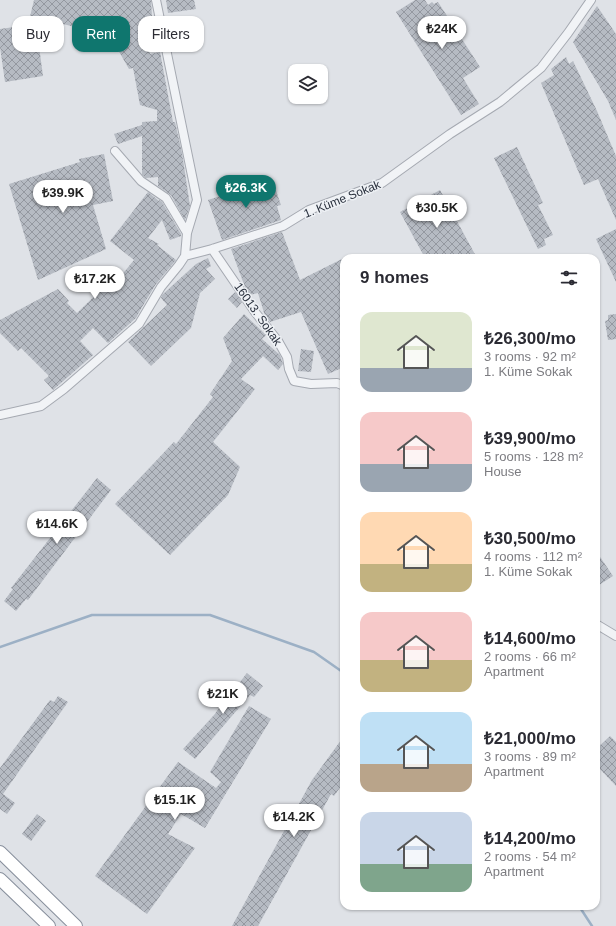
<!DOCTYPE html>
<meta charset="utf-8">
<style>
:root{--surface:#fff;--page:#f2f2f3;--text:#2b2b33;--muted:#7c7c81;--accent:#0f766e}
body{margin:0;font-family:Arial,sans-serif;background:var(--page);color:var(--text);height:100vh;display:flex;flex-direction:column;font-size:15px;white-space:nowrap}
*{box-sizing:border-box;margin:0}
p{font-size:13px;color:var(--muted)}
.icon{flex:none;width:22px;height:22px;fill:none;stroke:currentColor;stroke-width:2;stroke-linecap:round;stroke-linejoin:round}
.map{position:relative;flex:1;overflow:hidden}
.drawer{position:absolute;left:340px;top:254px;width:260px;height:656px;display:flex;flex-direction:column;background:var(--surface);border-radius:12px;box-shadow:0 1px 3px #0004}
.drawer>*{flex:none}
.banner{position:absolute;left:12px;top:16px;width:268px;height:36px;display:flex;gap:8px}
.tools{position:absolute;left:288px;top:64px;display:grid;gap:8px}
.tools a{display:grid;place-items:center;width:40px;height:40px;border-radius:8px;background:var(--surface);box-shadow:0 1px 3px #0004;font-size:20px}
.price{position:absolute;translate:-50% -34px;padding:0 9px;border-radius:14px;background:#fff;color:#222;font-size:13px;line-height:26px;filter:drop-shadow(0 1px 2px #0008)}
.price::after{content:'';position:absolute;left:50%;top:24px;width:12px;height:9px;margin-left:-6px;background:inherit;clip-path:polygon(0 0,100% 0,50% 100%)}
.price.on{background:var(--accent);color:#fff}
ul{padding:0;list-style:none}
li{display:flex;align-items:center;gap:12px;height:100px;padding:0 20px}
li span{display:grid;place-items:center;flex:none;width:112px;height:80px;border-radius:12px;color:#555}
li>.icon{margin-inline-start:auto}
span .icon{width:48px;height:48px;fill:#fffc;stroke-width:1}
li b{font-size:17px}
h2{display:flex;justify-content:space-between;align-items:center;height:48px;padding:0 20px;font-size:17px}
.chip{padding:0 14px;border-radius:12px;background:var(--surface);box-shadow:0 1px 3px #0004;font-size:14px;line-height:36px}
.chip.on{background:var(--accent);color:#fff}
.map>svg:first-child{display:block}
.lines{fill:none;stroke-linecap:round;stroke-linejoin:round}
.stream{stroke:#9cb0c5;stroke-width:2.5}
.building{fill:url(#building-cross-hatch)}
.minor-casing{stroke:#a5a9b1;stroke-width:10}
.highway-casing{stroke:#878f9c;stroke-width:14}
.minor{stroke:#f1f3f6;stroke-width:8}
.highway{stroke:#fff;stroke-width:12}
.labels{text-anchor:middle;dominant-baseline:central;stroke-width:3;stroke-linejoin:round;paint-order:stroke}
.street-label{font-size:12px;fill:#29303d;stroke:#eef1f5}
</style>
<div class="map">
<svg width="616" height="926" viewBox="0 0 616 926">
<defs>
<pattern id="building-cross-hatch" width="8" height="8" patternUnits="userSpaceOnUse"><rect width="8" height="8" fill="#b6bbc3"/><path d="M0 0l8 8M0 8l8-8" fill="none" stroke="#9498a0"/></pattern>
</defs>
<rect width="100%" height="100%" fill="#dfe2e7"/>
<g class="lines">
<path class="stream" d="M0,647L92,615H210L314,652L344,673
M579,906L592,926"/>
</g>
<path class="building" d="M34,0H151L152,17H145L146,34L150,54L160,52L173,122H175L182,153L190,206L185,220L171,195L158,186V177L146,178L142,174V136L118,144L114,134L142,125V122L157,121V110L140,105L133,68L129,69L110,36L91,37V31L35,17L43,76L5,82L0,47V29L28,25Z
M166,0H194L196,9L168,13Z
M415,0H425L428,5L432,2L434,4L438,2L480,67L463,78L479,104L461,115L396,12Z
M597,6L616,34V120L608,101L573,42Z
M566,57L569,64L573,61L597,111L616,156V220L598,179L584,185L541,83L554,75L551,69Z
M517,147L543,203L538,205L553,235L544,239L546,245L538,249L494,158Z
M104,154L113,201L93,205L106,249L38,280L9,184L80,162L79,159Z
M272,179L281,205L277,206L281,220L222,240L208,200Z
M440,190L477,258H425L400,212Z
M148,192L159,201V200L162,202L181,234V236L170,240L162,220L148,238L159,244L157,245L176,260L156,284L142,307L136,318L108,343L93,328L80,341L93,355L53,390L44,380L49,376L21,348L18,351L0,333V320L58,289L69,301L67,303L77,313L117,274L120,277L134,260L110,241Z
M616,229V282L596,239Z
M282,232L300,280L344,258V292L341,293L344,300V367L328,374L301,312L270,322L265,316L258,293L250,295L246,290L231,249Z
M208,258L211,266L206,269L215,279L200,293L191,328L151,366L128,342L167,305L161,298L162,295L196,264Z
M235,292L242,302L237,308L228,299Z
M244,314L266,335L262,339L280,355L283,364L278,370L263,356L241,379L255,389L213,442L240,467L228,495L170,555L115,504L174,442L176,444L213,397L210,394L232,361L223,338Z
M616,314V339L608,340L605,321L608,320V315Z
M301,349L314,351L311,372L298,371Z
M97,478L111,490L28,600L26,599L16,611L4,601L13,589L11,588Z
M596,551L613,576L596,587Z
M247,673L263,686L254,697L250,695L195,759L183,749L214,715Z
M58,696L68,702L3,794L15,803L7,814L0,809V768L50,700L54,702Z
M249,706L271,719L205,828L181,814L168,834L195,848L147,914L95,876L178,762L216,788L221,782L210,772Z
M344,736V782L334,796L331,794L258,926H232L312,780Z
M610,736L616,742V786L596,765V749Z
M37,814L46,821L31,841L22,834Z"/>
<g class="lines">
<defs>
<path id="minor" d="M156,0L197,200L187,233
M115,151L141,181L166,198L187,233L185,256
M212,249L255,312L278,341L287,357L289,369L294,381L311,384L337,383L344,386
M0,415L41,406L64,389L139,324L161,287L179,265L185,256L212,249L283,226L309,210L382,183L450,134L500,102L541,68L568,33L591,0
M596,624L616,636"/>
<path id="highway" d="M0,852L76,926
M0,879L49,926"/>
</defs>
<use href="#minor" class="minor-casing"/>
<use href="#highway" class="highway-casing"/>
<use href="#minor" class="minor"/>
<use href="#highway" class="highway"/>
</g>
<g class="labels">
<g class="street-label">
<text transform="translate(342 199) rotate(-22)">1. Küme Sokak</text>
<text transform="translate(258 314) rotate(55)">16013. Sokak</text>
</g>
</g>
</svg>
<div class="tools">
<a><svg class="icon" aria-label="layers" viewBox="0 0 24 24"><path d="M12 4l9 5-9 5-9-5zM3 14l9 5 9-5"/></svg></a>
</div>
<b class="price" style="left:442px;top:50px">₺24K</b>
<b class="price on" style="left:246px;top:209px">₺26.3K</b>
<b class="price" style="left:63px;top:214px">₺39.9K</b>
<b class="price" style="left:437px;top:229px">₺30.5K</b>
<b class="price" style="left:95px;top:300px">₺17.2K</b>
<b class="price" style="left:57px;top:545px">₺14.6K</b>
<b class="price" style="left:223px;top:715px">₺21K</b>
<b class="price" style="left:175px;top:821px">₺15.1K</b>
<b class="price" style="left:294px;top:838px">₺14.2K</b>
<div class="banner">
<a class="chip">Buy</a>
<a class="chip on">Rent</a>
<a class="chip">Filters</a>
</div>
<section class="drawer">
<h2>9 homes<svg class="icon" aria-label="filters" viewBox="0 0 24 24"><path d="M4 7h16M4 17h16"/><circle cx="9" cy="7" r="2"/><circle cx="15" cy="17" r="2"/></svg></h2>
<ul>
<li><span style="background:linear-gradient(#dfe7d0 70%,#9aa5b1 0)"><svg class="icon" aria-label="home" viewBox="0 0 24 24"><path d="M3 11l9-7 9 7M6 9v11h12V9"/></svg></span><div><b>₺26,300/mo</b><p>3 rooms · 92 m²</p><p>1. Küme Sokak</p></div></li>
<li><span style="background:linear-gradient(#f6c9c9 65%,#9aa5b1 0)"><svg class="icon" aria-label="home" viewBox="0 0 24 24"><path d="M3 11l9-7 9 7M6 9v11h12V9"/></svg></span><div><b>₺39,900/mo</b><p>5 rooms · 128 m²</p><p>House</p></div></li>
<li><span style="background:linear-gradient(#ffd9b3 65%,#c2b280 0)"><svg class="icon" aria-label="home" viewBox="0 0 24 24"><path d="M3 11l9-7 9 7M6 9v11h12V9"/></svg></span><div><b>₺30,500/mo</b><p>4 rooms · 112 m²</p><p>1. Küme Sokak</p></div></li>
<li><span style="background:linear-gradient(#f6c9c9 60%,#c2b280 0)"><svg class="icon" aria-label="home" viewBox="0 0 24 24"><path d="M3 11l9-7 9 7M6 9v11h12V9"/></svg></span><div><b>₺14,600/mo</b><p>2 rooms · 66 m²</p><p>Apartment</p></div></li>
<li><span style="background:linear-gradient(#bfe0f5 65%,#b9a48a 0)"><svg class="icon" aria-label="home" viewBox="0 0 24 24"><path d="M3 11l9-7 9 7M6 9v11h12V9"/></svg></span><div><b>₺21,000/mo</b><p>3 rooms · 89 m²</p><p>Apartment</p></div></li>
<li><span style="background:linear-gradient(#c9d6e8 65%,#7fa58c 0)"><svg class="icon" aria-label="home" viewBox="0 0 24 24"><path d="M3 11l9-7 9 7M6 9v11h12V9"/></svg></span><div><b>₺14,200/mo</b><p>2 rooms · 54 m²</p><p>Apartment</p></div></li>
</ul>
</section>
</div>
